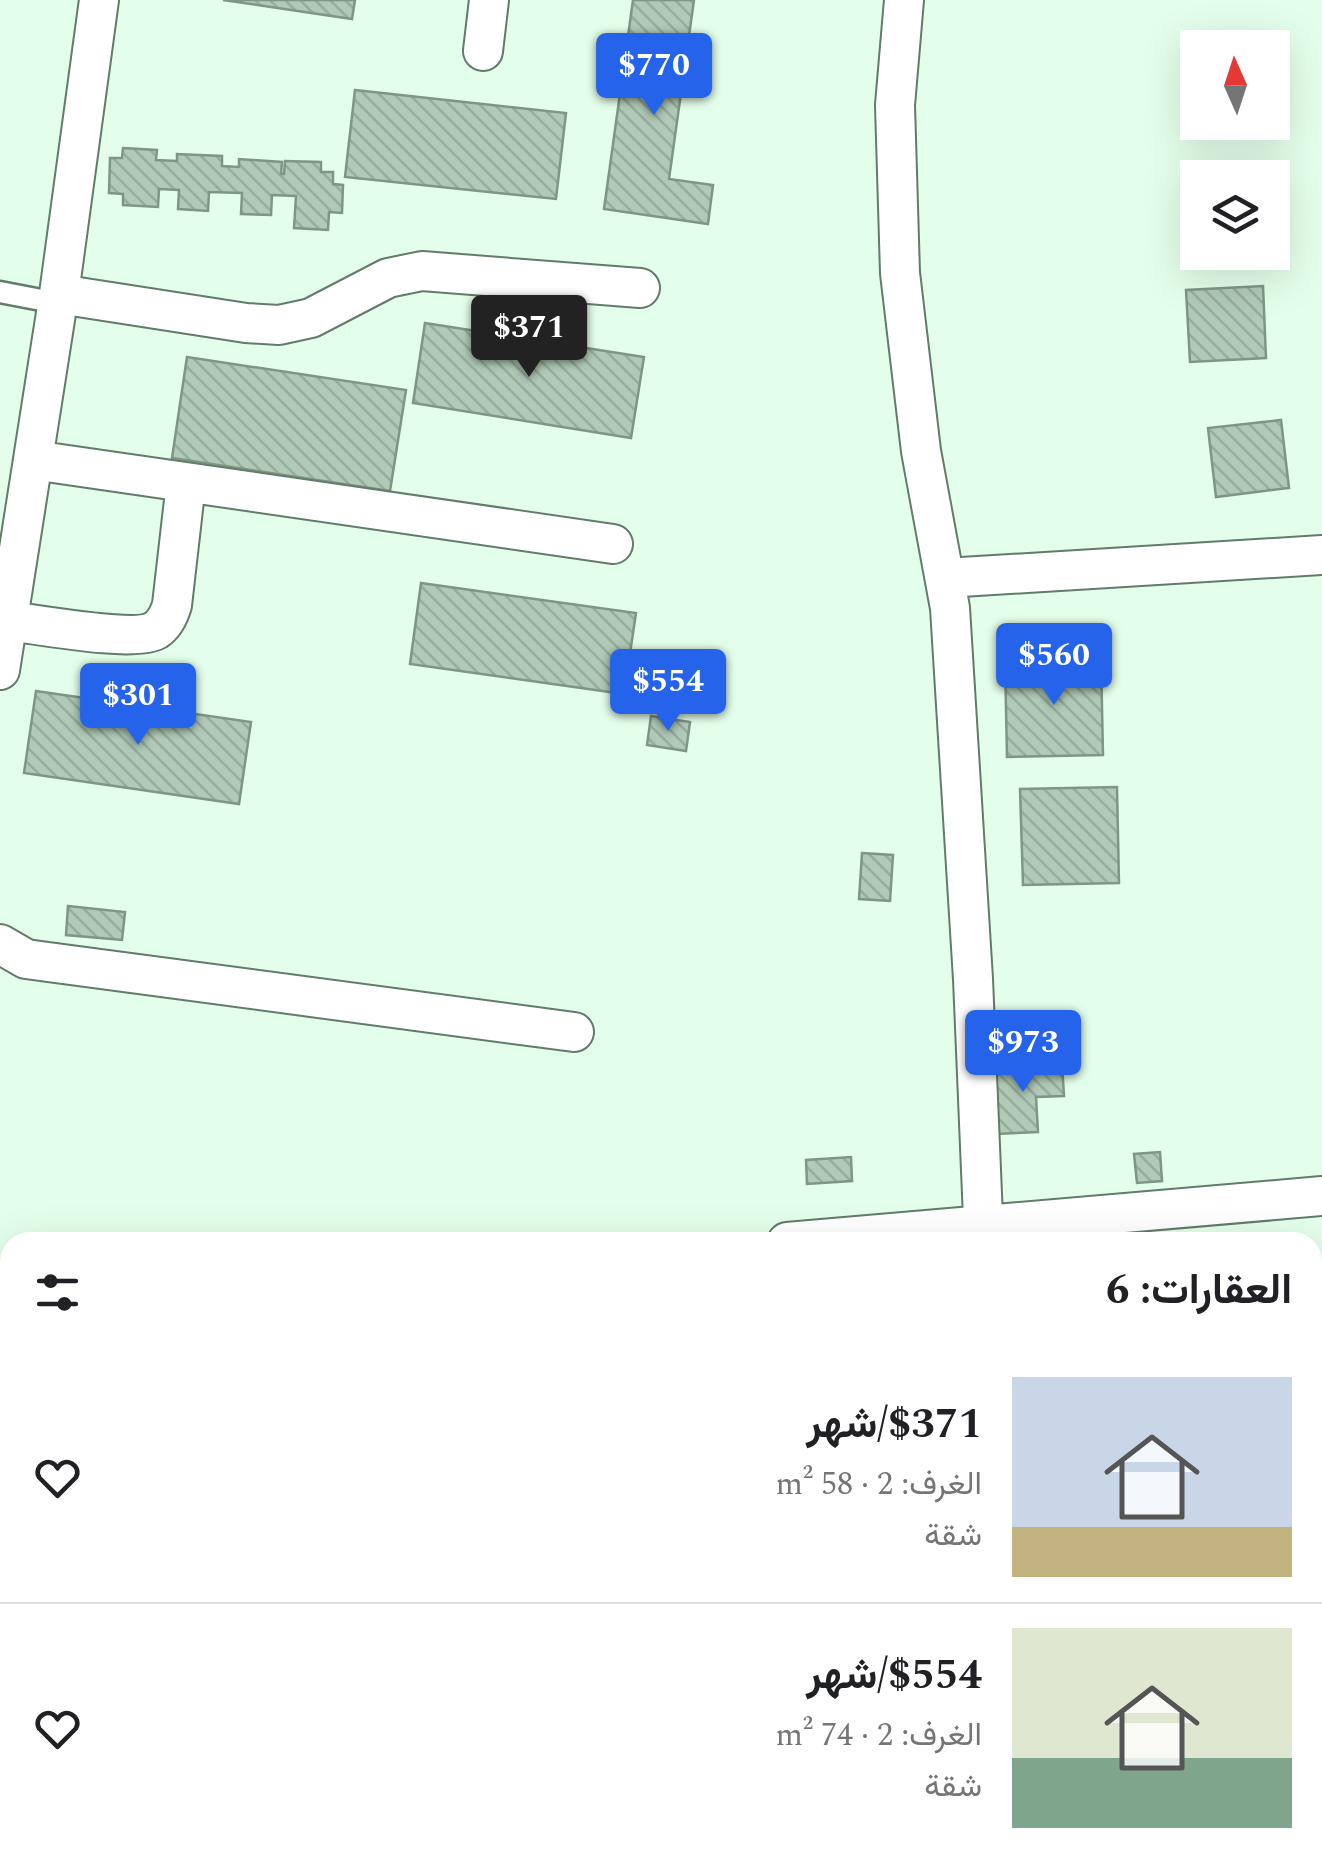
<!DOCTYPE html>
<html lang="ar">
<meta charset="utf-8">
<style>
:root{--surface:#fff;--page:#f6f6f6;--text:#202124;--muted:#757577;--line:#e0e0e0;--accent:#2563eb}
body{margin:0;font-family:Spectral,Vazirmatn,serif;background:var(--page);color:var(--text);direction:rtl;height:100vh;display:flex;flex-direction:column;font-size:38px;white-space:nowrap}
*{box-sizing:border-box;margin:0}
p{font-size:32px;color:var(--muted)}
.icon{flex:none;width:55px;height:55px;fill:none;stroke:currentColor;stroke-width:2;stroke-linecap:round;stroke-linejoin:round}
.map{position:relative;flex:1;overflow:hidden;direction:ltr}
.drawer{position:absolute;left:0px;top:1232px;width:1322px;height:642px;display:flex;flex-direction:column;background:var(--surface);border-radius:30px 30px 0 0;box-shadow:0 10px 40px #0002;direction:rtl}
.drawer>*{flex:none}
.needle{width:65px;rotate:357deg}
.fabs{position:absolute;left:1180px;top:30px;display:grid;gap:20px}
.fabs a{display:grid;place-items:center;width:110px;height:110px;border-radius:0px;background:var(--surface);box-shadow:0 10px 40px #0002;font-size:50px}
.price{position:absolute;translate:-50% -85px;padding:0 22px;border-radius:10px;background:var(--accent);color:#fff;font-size:32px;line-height:65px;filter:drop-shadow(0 2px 5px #0008)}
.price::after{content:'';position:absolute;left:50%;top:60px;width:30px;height:22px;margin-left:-15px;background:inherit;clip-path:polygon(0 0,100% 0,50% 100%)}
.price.on{background:#222;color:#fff}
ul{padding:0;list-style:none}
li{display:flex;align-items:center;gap:30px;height:250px;padding:0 30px}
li+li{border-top:2px solid var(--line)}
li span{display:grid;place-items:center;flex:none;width:280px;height:200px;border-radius:0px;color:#555}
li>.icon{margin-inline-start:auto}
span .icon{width:120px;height:120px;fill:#fffc;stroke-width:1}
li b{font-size:42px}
h2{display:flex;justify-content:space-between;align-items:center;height:120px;padding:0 30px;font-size:42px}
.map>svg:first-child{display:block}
.building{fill:url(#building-back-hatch);stroke:#7e9785;stroke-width:2.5}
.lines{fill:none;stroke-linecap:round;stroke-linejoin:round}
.lane-casing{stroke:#637b6a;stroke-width:25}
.street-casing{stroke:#637b6a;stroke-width:42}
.path{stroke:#98ad9d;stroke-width:6;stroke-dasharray:2.5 8;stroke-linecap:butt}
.lane{stroke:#fff;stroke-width:20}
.street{stroke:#fff;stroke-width:38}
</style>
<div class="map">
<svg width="1322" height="1873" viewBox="0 0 1322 1873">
<defs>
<pattern id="building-back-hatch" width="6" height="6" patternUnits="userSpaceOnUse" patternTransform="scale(2.5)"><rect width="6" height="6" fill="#b0cab7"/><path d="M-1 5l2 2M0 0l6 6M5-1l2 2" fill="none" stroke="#96ac9c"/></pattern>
</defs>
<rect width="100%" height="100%" fill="#e3feea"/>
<path class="building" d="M223,0H355L352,19Z
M633,0H694L669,179L713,185L708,224L604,209Z
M355,90L566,113L556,199L345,177Z
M123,148L157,150L156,160L177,161V154L222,156V166L239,167V159L282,162L281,174H284L285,161L321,162V172H333V184L343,185L342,213L329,212L328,230L294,228L296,196L272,195L271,215L241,214L242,193L209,192L208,211L178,209L179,190L159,189L158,207L123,205V194L109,193L110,158H122Z
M1263,286L1266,358L1190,362L1186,290Z
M425,323L644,357L631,438L413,403Z
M187,357L406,390L390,491L172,458Z
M1281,420L1289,488L1216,497L1208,428Z
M421,583L636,613L624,694L410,664Z
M1101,659L1103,755L1007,757L1005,661Z
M36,691L251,722L239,804L24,773Z
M651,716L690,722L686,751L647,745Z
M1117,787L1119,883L1023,885L1020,789Z
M862,853L893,855L890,901L859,899Z
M68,906L125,912L122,940L66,935Z
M1062,1063L1064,1096L1036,1097L1038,1132L996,1134L992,1068Z
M1160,1152L1162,1181L1137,1183L1134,1154Z
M851,1157L852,1181L807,1184L806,1160Z
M1322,1263V1350L1312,1346V1286Z
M1312,1386L1320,1387L1322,1498H1312Z
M10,1472V1528L1,1531L0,1474Z
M664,1865H707L709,1873H635Z
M885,1865H963L964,1873H886Z"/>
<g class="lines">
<defs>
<path id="lane" d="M0,292L57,303"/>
<path id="street" d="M904,0L895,105L900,273L921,451L950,608L973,979L984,1242
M483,51L489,0
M59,294L246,323L279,325L311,318L388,278L422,271L640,288
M33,460L613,544
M945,578L1322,555
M8,621C36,624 135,643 156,630C165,624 169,615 172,605L186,483
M0,670L59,294L99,0
M0,944L26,959L48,962L574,1032
M787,1242L1322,1196
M0,1313L10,1312
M1054,1865L1055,1873"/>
</defs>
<use href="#lane" class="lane-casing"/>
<use href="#street" class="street-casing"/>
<path class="path" d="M319,1865L321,1873
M406,1873L440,1865"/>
<use href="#lane" class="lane"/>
<use href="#street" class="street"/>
</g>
</svg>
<div class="fabs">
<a><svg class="needle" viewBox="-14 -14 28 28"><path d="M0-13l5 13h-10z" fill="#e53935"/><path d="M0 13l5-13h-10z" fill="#757577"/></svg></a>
<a><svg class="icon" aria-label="layers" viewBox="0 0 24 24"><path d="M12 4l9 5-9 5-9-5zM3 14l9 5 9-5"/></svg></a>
</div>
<b class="price" style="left:654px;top:118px">$770</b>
<b class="price on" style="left:529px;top:380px">$371</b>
<b class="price" style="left:1054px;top:708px">$560</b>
<b class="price" style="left:668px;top:734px">$554</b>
<b class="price" style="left:138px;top:748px">$301</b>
<b class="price" style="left:1023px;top:1095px">$973</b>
<section class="drawer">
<h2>العقارات: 6<svg class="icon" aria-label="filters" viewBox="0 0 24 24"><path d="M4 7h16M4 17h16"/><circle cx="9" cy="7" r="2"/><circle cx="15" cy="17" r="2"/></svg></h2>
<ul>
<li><span style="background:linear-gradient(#c9d6e8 75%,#c2b280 0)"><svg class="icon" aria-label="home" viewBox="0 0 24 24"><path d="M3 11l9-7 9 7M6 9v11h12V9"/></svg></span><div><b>$371/شهر</b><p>الغرف: 2 · 58 m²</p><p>شقة</p></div><svg class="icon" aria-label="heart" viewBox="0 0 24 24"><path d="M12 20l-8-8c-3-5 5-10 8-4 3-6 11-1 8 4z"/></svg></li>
<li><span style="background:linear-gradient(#dfe7d0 65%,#7fa58c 0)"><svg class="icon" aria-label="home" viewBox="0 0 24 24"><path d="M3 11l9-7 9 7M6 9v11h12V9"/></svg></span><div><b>$554/شهر</b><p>الغرف: 2 · 74 m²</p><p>شقة</p></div><svg class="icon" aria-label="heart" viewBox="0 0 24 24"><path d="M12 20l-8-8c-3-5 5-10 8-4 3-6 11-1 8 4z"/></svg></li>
</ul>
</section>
</div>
